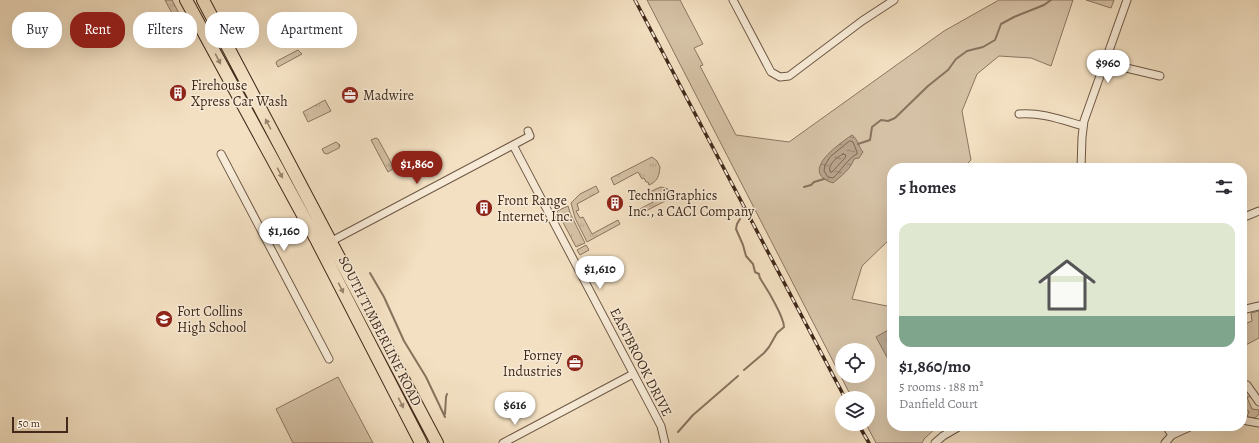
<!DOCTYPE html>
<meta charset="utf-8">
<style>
:root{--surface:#fff;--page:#f2f2f3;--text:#2b2b33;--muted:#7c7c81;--accent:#8f2418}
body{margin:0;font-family:Alegreya,serif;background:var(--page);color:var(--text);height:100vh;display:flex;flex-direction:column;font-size:15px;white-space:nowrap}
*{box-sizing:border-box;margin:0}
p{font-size:13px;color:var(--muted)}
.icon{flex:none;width:22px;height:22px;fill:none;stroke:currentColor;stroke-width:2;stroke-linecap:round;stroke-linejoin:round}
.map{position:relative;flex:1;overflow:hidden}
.drawer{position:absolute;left:887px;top:163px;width:360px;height:268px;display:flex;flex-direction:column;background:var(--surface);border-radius:16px;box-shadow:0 4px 16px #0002}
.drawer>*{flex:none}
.top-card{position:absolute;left:12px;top:12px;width:380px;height:36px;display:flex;gap:8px}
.controls{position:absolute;left:835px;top:343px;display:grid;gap:8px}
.controls a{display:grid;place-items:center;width:40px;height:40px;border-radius:50%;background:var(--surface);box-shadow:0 4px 16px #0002;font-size:20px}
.scale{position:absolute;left:12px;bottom:10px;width:56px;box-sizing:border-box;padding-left:4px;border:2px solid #42291a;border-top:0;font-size:11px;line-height:14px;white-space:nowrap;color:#42291a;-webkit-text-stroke:3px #f7ebd7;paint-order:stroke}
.price{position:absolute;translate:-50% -34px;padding:0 9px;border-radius:14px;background:#fff;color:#222;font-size:13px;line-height:26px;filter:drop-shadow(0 1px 2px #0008)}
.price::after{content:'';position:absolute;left:50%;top:24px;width:12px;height:9px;margin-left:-6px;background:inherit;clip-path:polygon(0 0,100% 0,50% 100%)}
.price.selected{background:var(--accent);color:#fff}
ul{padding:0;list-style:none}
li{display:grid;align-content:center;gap:8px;height:212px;padding:0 12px}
li span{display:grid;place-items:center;height:124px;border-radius:12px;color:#555}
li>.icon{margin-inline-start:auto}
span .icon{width:72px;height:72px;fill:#fffc;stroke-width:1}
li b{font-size:17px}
h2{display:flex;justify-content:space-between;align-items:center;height:48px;padding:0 12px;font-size:17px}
.pill{padding:0 14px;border-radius:16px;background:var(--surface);box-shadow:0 4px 16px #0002;font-size:14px;line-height:36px}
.pill.selected{background:var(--accent);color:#fff}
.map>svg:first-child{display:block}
.grass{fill:url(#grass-tufts);stroke:#8c7560}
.park{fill:#d5c1a5;stroke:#8c7560;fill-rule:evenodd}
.water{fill:url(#water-ripples);stroke:#88725d}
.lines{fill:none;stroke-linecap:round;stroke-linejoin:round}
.shore{stroke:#7c6652;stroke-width:1}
.stream{stroke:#88725d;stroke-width:2}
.minor-casing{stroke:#6e5744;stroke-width:9}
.primary-casing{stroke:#42291a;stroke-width:14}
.minor{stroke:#f7ebd7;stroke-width:7}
.primary{stroke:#f3e0c2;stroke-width:12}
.rail-casing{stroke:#42291a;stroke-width:3.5}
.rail{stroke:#f7ebd7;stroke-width:2;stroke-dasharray:6;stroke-linecap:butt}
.oneway{fill:#9a846e}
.labels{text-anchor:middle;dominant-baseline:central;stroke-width:3;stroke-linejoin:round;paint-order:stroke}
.poi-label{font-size:14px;fill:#42291a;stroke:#f7ebd7;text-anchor:start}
.street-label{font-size:14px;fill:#42291a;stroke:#f7ebd7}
</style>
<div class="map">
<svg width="1259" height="443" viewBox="0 0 1259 443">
<defs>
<pattern id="grass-tufts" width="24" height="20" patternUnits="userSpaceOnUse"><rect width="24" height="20" fill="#d5c1a5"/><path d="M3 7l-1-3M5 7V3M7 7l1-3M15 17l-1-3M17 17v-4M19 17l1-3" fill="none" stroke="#b8a68d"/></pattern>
<pattern id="water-ripples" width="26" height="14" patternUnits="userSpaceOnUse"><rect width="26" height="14" fill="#b7a289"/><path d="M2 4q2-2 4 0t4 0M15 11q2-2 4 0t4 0" fill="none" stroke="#96846f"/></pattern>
</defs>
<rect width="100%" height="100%" fill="#f3e0c2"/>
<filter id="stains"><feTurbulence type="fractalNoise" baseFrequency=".005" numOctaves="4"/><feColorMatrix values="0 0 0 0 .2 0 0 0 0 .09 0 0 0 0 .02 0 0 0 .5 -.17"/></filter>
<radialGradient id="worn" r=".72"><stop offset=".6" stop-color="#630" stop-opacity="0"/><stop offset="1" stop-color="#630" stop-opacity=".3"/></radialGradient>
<path class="grass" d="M165,0H172L182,19C172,17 170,9 165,0Z
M298,50L302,54L278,67L276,63L277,61Z
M325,100L331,111L308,122L303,112Z
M376,138L378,139L394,168L388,172L371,140Z
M336,142L340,145L339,148L327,154L324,153L322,149Z
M652,157L657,161L660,167C659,176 658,181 649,185L648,182H646L644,178L642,179L638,172L614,185L611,178Z
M596,186L599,192L577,204L579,210L576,211L580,218L583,217L592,234L618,220L620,224L587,242L575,218L571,203L580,194Z
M661,187L668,189L675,196L638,215L636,211L653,202L648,193L656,189Z
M568,206L571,215L585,243L576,247L557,211Z
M586,245L589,250L580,255L577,250Z
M1244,391H1249L1252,397H1247L1252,409L1259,410V414L1255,418L1247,417L1249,411L1242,410V402L1244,399L1242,398V394Z"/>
<path class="park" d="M647,0H680L703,44L694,48L703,65L700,66L736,135L789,142L944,31L999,0H1073L1051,66L1031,58L999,56L977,74L962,111L971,160L963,168H892V237L862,266L852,299L892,307V426H938L924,439L922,443H876L866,424H868V398H852ZM842,350H868V376H842Z
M1086,0H1114L1111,8Z
M1259,311V338L1242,347V325L1252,321L1251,313Z
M338,377L373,443H293L276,409Z"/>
<path class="water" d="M852,135C858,139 858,146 863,152L859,158L854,159C851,169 840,177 833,183C798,172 839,144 852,135Z
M888,330L892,339V357L888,359L876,337Z"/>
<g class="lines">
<path class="shore" d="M850,141L853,142L857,152V154C849,157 840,172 833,178L828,177L824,171L825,165L830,157Z
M843,154L846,155L845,158L832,172H830C828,164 836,158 843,154Z"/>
<path class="stream" d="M858,144L870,140L872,127L881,120L888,121L895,118L928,86L948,70L956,59L967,51L983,47L995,40L1001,24L1014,17L1044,5L1051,0
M804,187L811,185L814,182L824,179
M740,219L737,224L736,229L743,245L746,256L753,264L755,272L759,274C759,278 761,280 763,283C769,292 784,318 784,327L777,333L769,347L764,353L744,370
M370,273L384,297L404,341L426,377L445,417
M445,414L446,397L447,394
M678,432L693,415L738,376"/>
<defs>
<path id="minor" d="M733,0L771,72L780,77L789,76L862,21L894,0
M1105,63L1160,76
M1019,114C1041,112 1062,120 1083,126
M513,145L661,426L665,443
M221,154L329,359
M1081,168L1082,137L1084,121L1127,0
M1242,218L1259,211
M328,243L513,145L530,136L528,131
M1242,310L1259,306
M1242,385H1247L1259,402
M1242,420L1259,423
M1166,426L1172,435
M503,443L633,374
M935,443L943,436L960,426
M1165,443L1172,435L1192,426"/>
<path id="primary" d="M186,0L317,241L421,443
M203,0L437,443"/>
</defs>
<use href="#minor" class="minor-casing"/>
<use href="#primary" class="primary-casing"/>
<use href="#minor" class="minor"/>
<use href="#primary" class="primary"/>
<defs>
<path id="rail" d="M635,0L845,398
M858,424L869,443"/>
</defs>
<use href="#rail" class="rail-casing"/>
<use href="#rail" class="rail"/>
</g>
<defs><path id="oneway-solid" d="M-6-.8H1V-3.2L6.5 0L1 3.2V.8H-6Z"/></defs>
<g class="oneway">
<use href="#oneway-solid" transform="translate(218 59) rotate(62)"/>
<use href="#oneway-solid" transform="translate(268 124) rotate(-118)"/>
<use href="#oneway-solid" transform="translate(280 173) rotate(62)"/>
<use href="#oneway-solid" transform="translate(341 288) rotate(63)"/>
<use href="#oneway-solid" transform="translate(401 403) rotate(63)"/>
</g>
<defs>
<symbol id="building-disc" viewBox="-11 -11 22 22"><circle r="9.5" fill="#8f2418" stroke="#f7ebd7"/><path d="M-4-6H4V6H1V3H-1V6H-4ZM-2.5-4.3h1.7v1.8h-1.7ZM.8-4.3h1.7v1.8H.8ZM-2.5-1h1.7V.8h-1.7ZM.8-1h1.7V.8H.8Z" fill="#fff"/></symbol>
<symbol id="office-disc" viewBox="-11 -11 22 22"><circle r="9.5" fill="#8f2418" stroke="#f7ebd7"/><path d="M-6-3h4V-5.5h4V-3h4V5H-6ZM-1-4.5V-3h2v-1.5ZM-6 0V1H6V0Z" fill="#fff"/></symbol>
<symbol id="school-disc" viewBox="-11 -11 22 22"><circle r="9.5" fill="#8f2418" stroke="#f7ebd7"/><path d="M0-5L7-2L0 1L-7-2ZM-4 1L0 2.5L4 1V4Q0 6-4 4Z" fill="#fff"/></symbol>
</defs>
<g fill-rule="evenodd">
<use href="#building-disc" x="168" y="83" width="20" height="20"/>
<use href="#office-disc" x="340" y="85" width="20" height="20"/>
<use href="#building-disc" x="605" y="193" width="20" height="20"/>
<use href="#building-disc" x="474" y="198" width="20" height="20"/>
<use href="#school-disc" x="154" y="309" width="20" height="20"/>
<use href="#office-disc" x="565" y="353" width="20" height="20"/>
</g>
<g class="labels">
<g class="poi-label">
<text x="191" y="85">Firehouse<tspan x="191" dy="16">Xpress Car Wash</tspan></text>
<text x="363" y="95">Madwire</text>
<text x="628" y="195">TechniGraphics<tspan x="628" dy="16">Inc., a CACI Company</tspan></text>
<text x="497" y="200">Front Range<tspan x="497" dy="16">Internet, Inc.</tspan></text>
<text x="177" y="311">Fort Collins<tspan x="177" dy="16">High School</tspan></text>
<text x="562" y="355" text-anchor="end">Forney<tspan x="562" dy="16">Industries</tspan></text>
</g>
<g class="street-label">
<text transform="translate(380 331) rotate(63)">SOUTH TIMBERLINE ROAD</text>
<text transform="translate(641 362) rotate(63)">EASTBROOK DRIVE</text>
</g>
</g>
<rect width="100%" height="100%" filter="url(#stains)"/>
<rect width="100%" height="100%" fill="url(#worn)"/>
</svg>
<div class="controls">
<a><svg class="icon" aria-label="locate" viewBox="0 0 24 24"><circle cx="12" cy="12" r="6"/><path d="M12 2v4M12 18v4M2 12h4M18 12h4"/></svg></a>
<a><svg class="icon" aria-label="layers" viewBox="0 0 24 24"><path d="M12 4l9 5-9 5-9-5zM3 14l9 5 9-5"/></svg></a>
</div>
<div class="scale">50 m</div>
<b class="price" style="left:1108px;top:84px">$960</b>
<b class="price selected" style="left:417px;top:185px">$1,860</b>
<b class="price" style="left:284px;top:252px">$1,160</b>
<b class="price" style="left:600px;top:290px">$1,610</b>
<b class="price" style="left:515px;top:426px">$616</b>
<div class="top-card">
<a class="pill">Buy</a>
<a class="pill selected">Rent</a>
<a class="pill">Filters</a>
<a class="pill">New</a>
<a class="pill">Apartment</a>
</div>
<section class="drawer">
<h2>5 homes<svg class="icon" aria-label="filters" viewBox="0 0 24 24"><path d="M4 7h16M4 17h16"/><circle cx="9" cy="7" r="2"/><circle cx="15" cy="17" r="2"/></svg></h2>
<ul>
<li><span style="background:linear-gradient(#dfe7d0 75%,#7fa58c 0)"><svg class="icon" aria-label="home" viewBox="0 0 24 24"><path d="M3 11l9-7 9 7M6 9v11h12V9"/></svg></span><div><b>$1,860/mo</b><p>5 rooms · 188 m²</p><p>Danfield Court</p></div></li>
</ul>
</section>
</div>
